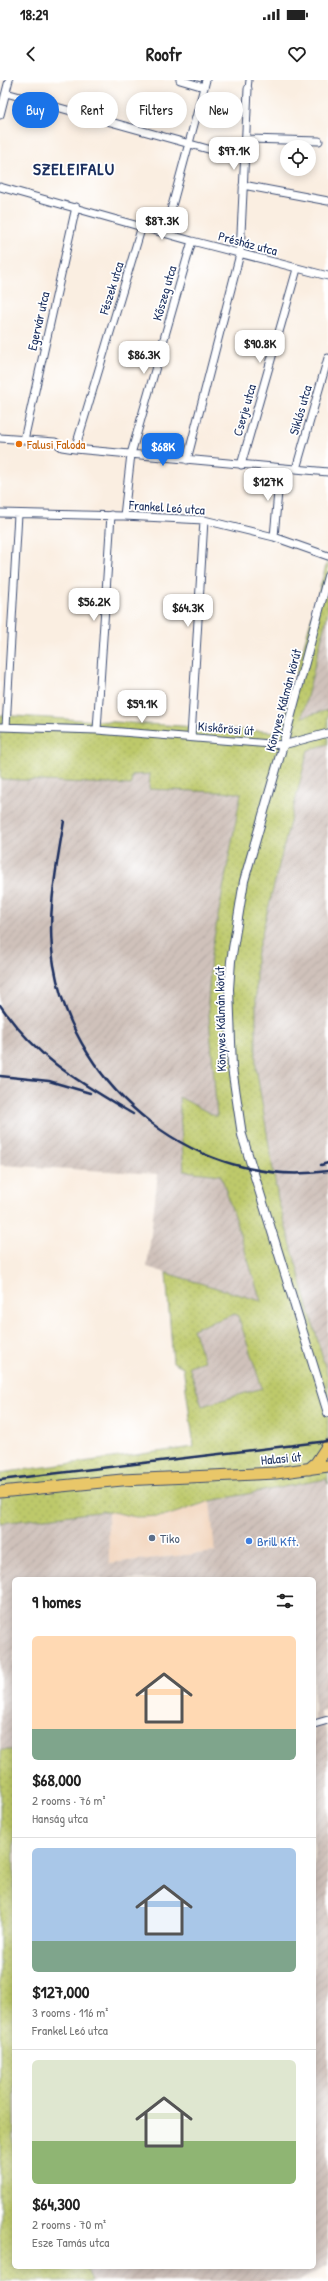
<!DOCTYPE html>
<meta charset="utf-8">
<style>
:root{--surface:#fff;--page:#f6f6f6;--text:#222;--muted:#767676;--line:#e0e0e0;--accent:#1a73e8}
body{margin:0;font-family:"Patrick Hand",sans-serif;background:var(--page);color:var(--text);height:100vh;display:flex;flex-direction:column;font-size:15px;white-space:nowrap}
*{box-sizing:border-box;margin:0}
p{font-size:13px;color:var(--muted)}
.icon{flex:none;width:22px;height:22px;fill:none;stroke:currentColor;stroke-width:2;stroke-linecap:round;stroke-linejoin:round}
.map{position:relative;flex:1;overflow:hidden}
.details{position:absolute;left:12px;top:1497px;width:304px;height:692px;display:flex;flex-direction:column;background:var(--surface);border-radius:6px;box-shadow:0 2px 10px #0003}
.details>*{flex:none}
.top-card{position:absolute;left:12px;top:12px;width:304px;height:36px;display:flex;gap:8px}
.buttons{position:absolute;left:280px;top:60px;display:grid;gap:8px}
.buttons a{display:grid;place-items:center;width:36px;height:36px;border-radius:50%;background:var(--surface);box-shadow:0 2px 10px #0003;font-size:20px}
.price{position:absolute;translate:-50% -34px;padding:0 9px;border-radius:8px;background:#fff;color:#222;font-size:13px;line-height:26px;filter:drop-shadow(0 1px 2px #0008)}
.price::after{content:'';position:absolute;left:50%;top:24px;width:12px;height:9px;margin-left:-6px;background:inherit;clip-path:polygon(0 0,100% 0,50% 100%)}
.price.selected{background:var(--accent);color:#fff}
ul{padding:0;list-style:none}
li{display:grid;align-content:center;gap:8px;height:212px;padding:0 20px}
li+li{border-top:1px solid var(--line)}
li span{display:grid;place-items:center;height:124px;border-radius:6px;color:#555}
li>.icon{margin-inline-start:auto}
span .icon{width:72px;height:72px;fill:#fffc;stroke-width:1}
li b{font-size:17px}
h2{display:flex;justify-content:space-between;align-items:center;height:48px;padding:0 20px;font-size:17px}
.chip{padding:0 14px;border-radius:18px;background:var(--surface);box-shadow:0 2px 10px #0003;font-size:14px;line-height:36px}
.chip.selected{background:var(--accent);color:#fff}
.status{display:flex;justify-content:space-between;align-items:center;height:28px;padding:0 20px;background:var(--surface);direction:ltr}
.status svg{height:11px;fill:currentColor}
header{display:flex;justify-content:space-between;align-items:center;height:52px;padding:0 20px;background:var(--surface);font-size:18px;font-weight:700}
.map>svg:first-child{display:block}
.built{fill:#f2d5bd}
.industrial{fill:url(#industrial-furrows)}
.grass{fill:url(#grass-dots);stroke:#6c7c64;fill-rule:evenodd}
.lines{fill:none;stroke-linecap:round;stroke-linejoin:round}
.pedestrian-casing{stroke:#3c4c72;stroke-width:7}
.minor-casing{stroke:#3c4c72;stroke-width:9}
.tertiary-casing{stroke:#3c4c72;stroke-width:10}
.primary-casing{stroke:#3c4c72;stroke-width:13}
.pedestrian{stroke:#fff;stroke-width:5}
.minor{stroke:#fff;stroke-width:7}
.tertiary{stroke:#fff;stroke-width:8}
.primary{stroke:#e9c769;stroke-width:11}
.rail{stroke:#1b2f5e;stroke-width:2.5}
.food-dot{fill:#e8710a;stroke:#fff;stroke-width:1.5}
.service-dot{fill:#5c6f8a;stroke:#fff;stroke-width:1.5}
.shop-dot{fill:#3f7fe0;stroke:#fff;stroke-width:1.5}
.labels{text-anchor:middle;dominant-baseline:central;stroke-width:3.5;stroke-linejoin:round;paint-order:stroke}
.street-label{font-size:13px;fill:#1b2f5e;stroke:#fff}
.food-label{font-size:13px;fill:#c56008;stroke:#fff;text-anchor:start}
.service-label{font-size:13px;fill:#4e5e75;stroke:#fff;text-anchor:start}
.shop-label{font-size:13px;fill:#366cbe;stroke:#fff;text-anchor:start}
.district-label{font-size:17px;font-weight:bold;letter-spacing:1px;fill:#1b2f5e;stroke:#fff}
</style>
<div class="status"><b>18:29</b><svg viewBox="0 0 49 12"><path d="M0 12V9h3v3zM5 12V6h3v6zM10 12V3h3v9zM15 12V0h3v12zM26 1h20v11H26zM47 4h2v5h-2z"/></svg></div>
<header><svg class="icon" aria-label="back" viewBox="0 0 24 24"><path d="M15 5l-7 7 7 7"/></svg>Roofr<svg class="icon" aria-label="heart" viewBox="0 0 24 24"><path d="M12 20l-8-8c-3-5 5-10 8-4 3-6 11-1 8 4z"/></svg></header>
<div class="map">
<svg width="328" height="2201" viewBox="0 0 328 2201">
<defs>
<pattern id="industrial-furrows" width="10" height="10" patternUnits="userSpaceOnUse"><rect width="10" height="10" fill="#cfc1ba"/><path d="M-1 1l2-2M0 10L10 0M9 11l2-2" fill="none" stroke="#b1a6a2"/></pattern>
<pattern id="grass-dots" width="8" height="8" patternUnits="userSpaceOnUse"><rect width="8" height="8" fill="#bdc96b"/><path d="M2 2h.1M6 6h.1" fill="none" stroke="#a2ad5f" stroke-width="1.8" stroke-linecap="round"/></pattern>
</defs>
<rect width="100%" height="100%" fill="#fff"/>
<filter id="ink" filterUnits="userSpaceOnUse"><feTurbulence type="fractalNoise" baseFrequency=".025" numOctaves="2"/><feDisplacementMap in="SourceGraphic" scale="8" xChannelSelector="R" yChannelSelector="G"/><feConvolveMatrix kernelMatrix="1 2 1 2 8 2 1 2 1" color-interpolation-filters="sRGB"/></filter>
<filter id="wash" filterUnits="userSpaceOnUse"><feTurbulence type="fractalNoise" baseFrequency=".012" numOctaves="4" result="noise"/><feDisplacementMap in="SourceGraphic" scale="16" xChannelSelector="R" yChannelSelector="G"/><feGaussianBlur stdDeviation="0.9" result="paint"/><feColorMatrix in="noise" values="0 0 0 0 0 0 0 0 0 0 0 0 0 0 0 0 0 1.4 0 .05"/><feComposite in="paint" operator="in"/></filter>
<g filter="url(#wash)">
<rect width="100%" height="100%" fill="#faeee1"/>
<path class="built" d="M210,1421L216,1472L108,1483V1431L136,1437L166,1436Z"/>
<path class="industrial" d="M328,532V630L302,638Z
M328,664V1297L278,1119L256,987V877L308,669Z
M150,694V709L241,712L211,874L208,923L217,1037L179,1017L221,1094L261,1221L147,1187L158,1094L0,1085V699L131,705L132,695Z
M235,1234L238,1236L262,1308L202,1326L189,1286L204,1281L193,1249Z
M326,1399L328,1404V1629L320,1631L328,1657V2186L299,2201H91L85,2187H314V1923L316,1922L314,1915V1499H14V1670H0V1443L108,1431L109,1483L215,1472L210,1421Z"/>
<path class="grass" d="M328,478V532L302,637L328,630V664L308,670L256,877V987L278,1119L328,1297V1404L326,1399L210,1421L166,1436L136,1437L108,1431L0,1443V1393L194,1367L183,1287L173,1282L166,1193L261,1221L221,1095L184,1091L179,1017L217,1037L208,923L211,874L241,713L149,709L150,694L132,695L131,705L0,699V635L280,652ZM235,1234L238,1236L262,1308L202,1326L189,1286L204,1281L193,1249Z
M0,1670H14V2187H85L91,2201H0Z"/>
</g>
<g filter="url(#ink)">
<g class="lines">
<defs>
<path id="pedestrian" d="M248,9L249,0"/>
<path id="minor" d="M180,0L204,7
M6,13L244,79
M0,35L9,0
M245,59L319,61
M243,105L328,121
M0,107L192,161L328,196
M165,152L206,0
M0,358L55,362L62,367L75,369L328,392
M24,360L76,127
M75,369L142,146
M187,380L240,174L248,9
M241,385L297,189
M296,389L328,278
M0,433L124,436L204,440L274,457L328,476
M124,436L131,374L192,161
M274,457L280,389
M0,647L97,650L283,665L328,653
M6,647L18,434
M97,650L111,435
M191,657L204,440
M314,1644L328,1640"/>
<path id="tertiary" d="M328,496L283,665L244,801L231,881L229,909L232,988L242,1055L328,1333"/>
<path id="primary" d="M309,1389L316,1383L328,1365
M0,1412L122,1400L276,1393L328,1386"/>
</defs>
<use href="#pedestrian" class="pedestrian-casing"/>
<use href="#minor" class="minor-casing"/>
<use href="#tertiary" class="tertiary-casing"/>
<use href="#primary" class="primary-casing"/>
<use href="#pedestrian" class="pedestrian"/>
<use href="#minor" class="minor"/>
<use href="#tertiary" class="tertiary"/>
<use href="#primary" class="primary"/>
<path class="rail" d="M64,741C56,789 46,837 54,885C75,1011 199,1110 328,1091
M0,925C37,979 79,1002 133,1034
M0,996L49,1001L90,1013
M321,1085L328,1083
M0,1400L328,1361"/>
</g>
</g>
<circle class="food-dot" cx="19" cy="364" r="4"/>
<circle class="service-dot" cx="152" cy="1458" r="4"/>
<circle class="shop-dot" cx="249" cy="1461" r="4"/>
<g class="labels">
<g class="street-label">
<text transform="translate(248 163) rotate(15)">Présház utca</text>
<text transform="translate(111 208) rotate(-73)">Fészek utca</text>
<text transform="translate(164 213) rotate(-74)">Kőszeg utca</text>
<text transform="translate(38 241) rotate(-77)">Egervár utca</text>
<text transform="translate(244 330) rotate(-74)">Cserje utca</text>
<text transform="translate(300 330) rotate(-74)">Siklós utca</text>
<text transform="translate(167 427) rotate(4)">Frankel Leó utca</text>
<text transform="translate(283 620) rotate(-75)">Könyves Kálmán körút</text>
<text transform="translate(226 648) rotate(5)">Kiskőrösi út</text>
<text transform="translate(220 939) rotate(-91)">Könyves Kálmán körút</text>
<text transform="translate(281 1378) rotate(-5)">Halasi út</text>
</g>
<g class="food-label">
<text x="27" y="364">Falusi Faloda</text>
</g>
<g class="service-label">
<text x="160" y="1458">Tiko</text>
</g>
<g class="shop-label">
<text x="257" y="1461">Brill Kft.</text>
</g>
<g class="district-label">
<text x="74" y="88">SZELEIFALU</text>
</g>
</g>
</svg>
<div class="buttons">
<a><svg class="icon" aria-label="locate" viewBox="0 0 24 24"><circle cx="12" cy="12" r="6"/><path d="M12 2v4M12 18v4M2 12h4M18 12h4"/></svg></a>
</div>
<b class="price" style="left:234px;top:91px">$97.1K</b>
<b class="price" style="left:162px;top:161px">$87.3K</b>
<b class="price" style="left:260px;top:284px">$90.8K</b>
<b class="price" style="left:144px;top:295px">$86.3K</b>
<b class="price selected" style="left:163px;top:387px">$68K</b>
<b class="price" style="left:268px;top:422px">$127K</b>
<b class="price" style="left:94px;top:542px">$56.2K</b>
<b class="price" style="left:188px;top:548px">$64.3K</b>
<b class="price" style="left:142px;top:644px">$59.1K</b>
<div class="top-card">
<a class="chip selected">Buy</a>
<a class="chip">Rent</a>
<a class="chip">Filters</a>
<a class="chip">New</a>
</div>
<section class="details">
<h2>9 homes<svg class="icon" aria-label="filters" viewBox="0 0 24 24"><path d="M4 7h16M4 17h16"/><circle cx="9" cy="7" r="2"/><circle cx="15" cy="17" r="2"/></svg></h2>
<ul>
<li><span style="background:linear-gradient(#ffd9b3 75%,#7fa58c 0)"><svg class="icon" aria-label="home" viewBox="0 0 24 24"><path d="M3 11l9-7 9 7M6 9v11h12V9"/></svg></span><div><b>$68,000</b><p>2 rooms · 76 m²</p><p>Hanság utca</p></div></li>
<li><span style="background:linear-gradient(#a9c7e8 75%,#7fa58c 0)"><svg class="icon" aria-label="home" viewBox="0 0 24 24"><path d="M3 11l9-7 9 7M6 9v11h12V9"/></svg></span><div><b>$127,000</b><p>3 rooms · 116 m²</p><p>Frankel Leó utca</p></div></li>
<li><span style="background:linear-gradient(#dfe7d0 65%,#8fb573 0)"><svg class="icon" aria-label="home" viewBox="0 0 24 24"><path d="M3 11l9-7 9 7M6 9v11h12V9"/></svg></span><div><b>$64,300</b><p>2 rooms · 70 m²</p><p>Esze Tamás utca</p></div></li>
</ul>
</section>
</div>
